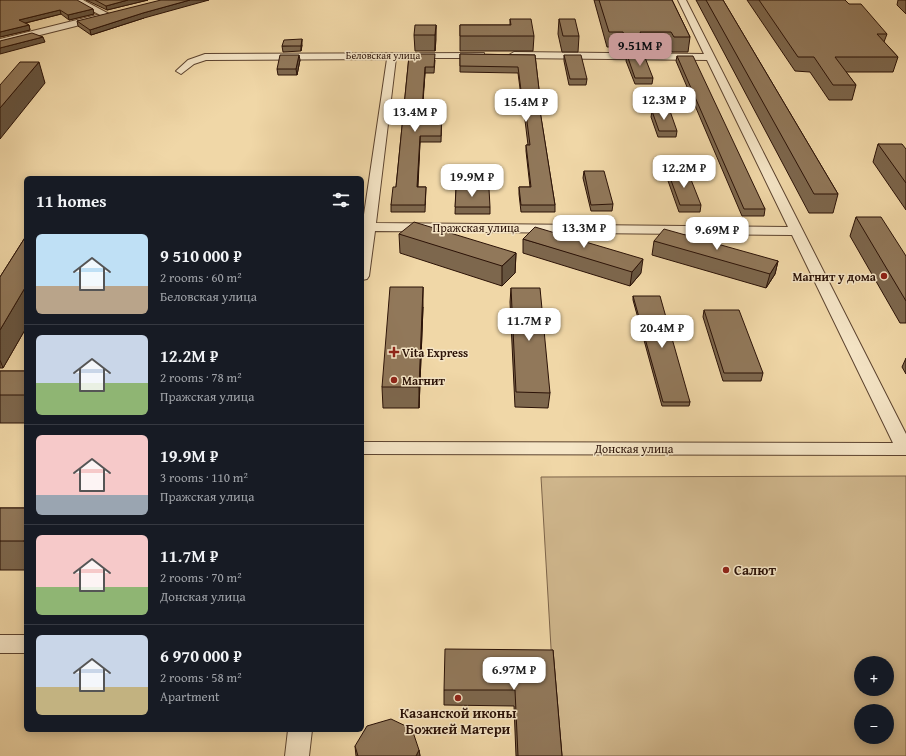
<!DOCTYPE html>
<meta charset="utf-8">
<style>
:root{--surface:#171b24;--page:#242831;--text:#f1f3f6;--muted:#9ea1a6;--line:#363941;--accent:#c59692}
body{margin:0;font-family:"Gentium Book Plus",serif;background:var(--page);color:var(--text);height:100vh;display:flex;flex-direction:column;font-size:15px;white-space:nowrap}
*{box-sizing:border-box;margin:0}
p{font-size:13px;color:var(--muted)}
.icon{flex:none;width:22px;height:22px;fill:none;stroke:currentColor;stroke-width:2;stroke-linecap:round;stroke-linejoin:round}
.map{position:relative;flex:1;overflow:hidden}
.side{position:absolute;left:24px;top:176px;width:340px;height:556px;display:flex;flex-direction:column;background:var(--surface);border-radius:6px;box-shadow:0 2px 10px #0003}
.side>*{flex:none}
.controls{position:absolute;left:854px;top:656px;display:grid;gap:8px}
.controls a{display:grid;place-items:center;width:40px;height:40px;border-radius:50%;background:var(--surface);box-shadow:0 2px 10px #0003;font-size:20px}
.price{position:absolute;translate:-50% -34px;padding:0 9px;border-radius:8px;background:#fff;color:#222;font-size:13px;line-height:26px;filter:drop-shadow(0 1px 2px #0008)}
.price::after{content:'';position:absolute;left:50%;top:24px;width:12px;height:9px;margin-left:-6px;background:inherit;clip-path:polygon(0 0,100% 0,50% 100%)}
.price.selected{background:var(--accent);color:#111}
ul{padding:0;list-style:none}
li{display:flex;align-items:center;gap:12px;height:100px;padding:0 12px}
li+li{border-top:1px solid var(--line)}
li span{display:grid;place-items:center;flex:none;width:112px;height:80px;border-radius:6px;color:#555}
li>.icon{margin-inline-start:auto}
span .icon{width:48px;height:48px;fill:#fffc;stroke-width:1}
li b{font-size:17px}
h2{display:flex;justify-content:space-between;align-items:center;height:48px;padding:0 12px;font-size:17px}
.map>svg:first-child{display:block}
.green{fill:#cfb68c;stroke:#7d644a;fill-rule:evenodd}
.lines{fill:none;stroke-linecap:round;stroke-linejoin:round}
.street-casing{stroke:#5c432f;stroke-width:2}
.street{fill:#f5e5c6;fill-rule:evenodd}
.wall{fill:#7d674d;stroke:#2b1207}
.shaded-wall{fill:#66543f;stroke:#2b1207}
.building{fill:#91785a;stroke:#2b1207}
.poi-dot{fill:#8f2418;stroke:#f5e5c6;stroke-width:1.5}
.labels{text-anchor:middle;dominant-baseline:central;stroke-width:3;stroke-linejoin:round;paint-order:stroke}
.far-street-label{font-size:10px;fill:#2b1207;stroke:#f5e5c6}
.street-label{font-size:12px;fill:#2b1207;stroke:#f5e5c6}
.poi-label{font-size:12px;font-weight:bold;fill:#2b1207;stroke:#f5e5c6;text-anchor:start}
.near-poi-label{font-size:14px;font-weight:bold;fill:#2b1207;stroke:#f5e5c6;text-anchor:start}
</style>
<div class="map">
<svg width="906" height="756" viewBox="0 0 906 756">
<rect width="100%" height="100%" fill="#f0d7a7"/>
<filter id="stains"><feTurbulence type="fractalNoise" baseFrequency=".005" numOctaves="4"/><feColorMatrix values="0 0 0 0 .2 0 0 0 0 .09 0 0 0 0 .02 0 0 0 .5 -.17"/></filter>
<radialGradient id="worn" r=".72"><stop offset=".6" stop-color="#630" stop-opacity="0"/><stop offset="1" stop-color="#630" stop-opacity=".3"/></radialGradient>
<path class="green" d="M906,476V756H559L552,665L541,477ZM861,663H887V689H861ZM861,711H887V737H861Z"/>
<g class="lines">
<defs>
<path id="street" d="M72,0H83L111,15L110,17H104Z
M678,0H686L906,434V455L362,454V442L893,443L792,235L375,231L369,276L367,279L362,280V228L387,59L206,60L194,64L181,74L176,71L188,60L205,54L484,53V57L481,58H396L376,223L788,227L707,60L514,58L509,55L514,52L704,54Z
M97,15L100,16V20L0,45V39Z
M0,635H26V653H0Z
M288,730H312L309,756H285Z"/>
</defs>
<use href="#street" class="street-casing"/>
<use href="#street" class="street"/>
</g>
<path class="wall" d="M0,0L93,9L94,14L69,20L61,14L26,23L29,25L30,30L0,37Z
M86,0H148L107,10Z
M594,0H672L690,37L688,52H672L669,47H640V52H623L622,47H607Z
M696,0H723L838,194L833,213H809Z
M747,0H845L849,4L887,34L884,42L898,57L893,72H846L856,85L852,100H829L810,72L795,71Z
M898,0H906V14L897,5Z
M144,18L91,35L78,26L77,21Z
M510,19L534,36L533,51H460V25H510Z
M559,19L579,36L578,52H562L558,34Z
M436,25L435,51H415L414,35Z
M302,45L301,51L283,52L282,46Z
M460,54L535,55L540,98L539,105L555,205V212H521L519,194V187H530L526,151V145H528L523,104H522L518,73L460,72Z
M564,55L587,79L586,85H569L564,61Z
M627,55L653,78L652,84H635L626,61Z
M409,56L435,60L434,73H425L422,110H442L441,142H420L418,187H426L425,212H391V205L396,187Z
M677,56L765,209L764,216H742L676,61Z
M300,60L297,75H278L277,69Z
M652,111L677,131L676,137H658L651,117Z
M878,144L906,149V210L873,162Z
M584,171L613,204L612,211H591L583,178Z
M668,172L701,205L700,212H679L667,178Z
M456,189L490,207V214H455Z
M856,217L906,256V323H900L850,236Z
M399,234L516,253L515,273L502,286L400,253Z
M26,236V328L3,368H0V277Z
M523,239L641,273L630,286L523,253Z
M654,241L778,261L775,274L766,288L652,255Z
M511,288L550,393L548,408L515,407L510,302Z
M633,296L690,402L689,406H662L633,300Z
M423,307L419,408H383L382,387Z
M704,310L763,373L761,381H723L703,317Z
M906,358V374L902,367Z
M0,371H26V423H0Z
M0,508H26V570H0Z
M553,650L562,756H516L514,706L444,705V690Z
M355,746L419,750L420,756H356Z"/>
<path class="shaded-wall" d="M128,0H148L107,10L106,6Z
M190,0H209L144,18L91,35L90,30L143,13Z
M93,9L94,14L69,20L68,15Z
M60,10L61,14L21,24L19,20Z
M29,25L30,30L0,37V32Z
M436,25V40L435,51V35Z
M43,37L45,42L0,54V48Z
M302,39V45L301,51V46Z
M299,55L300,60L297,75L296,69Z
M39,62L45,83L0,139V108Z
M425,67V73L422,117V110Z
M420,136V142L417,194V187Z
M516,253L515,273L502,286V266Z
M643,259L641,273L630,286L632,272Z
M778,261L775,274L766,288L770,274Z
M26,286V328L3,368L0,360V330Z
M423,287V307L419,408V387Z
M26,536V546L24,541Z
M419,750L420,756H416Z"/>
<path class="building" d="M0,0H77L93,9L68,15L60,10L19,20L29,25L0,32Z
M95,0H128L106,6Z
M161,0H190L143,13L90,30L77,21Z
M599,0H672L690,37H674L671,32H640L642,37H625L623,32H609Z
M706,0H723L838,194H814Z
M759,0H845L849,4H861L887,34H877L898,57H835L856,85H833L814,57H798Z
M510,19H531L534,36H460V25H511Z
M559,19H575L579,36H563Z
M415,25H436L435,35H414Z
M32,33L43,37L0,48V41Z
M302,39L301,46H282L284,40Z
M414,54H435L434,67H425L422,110H442L441,136H420L417,187H426L425,205H391L393,187H396L409,56H413Z
M460,54L535,55L540,98H538L555,205H521L519,187H531L526,145H530L524,98H522L518,67L460,66Z
M280,55H299L296,69H277Z
M564,55H581L587,79H570Z
M627,55H644L653,78H635Z
M677,56H693L694,58L765,209H744Z
M20,62H39L0,108V85Z
M652,111H670L677,131H659Z
M878,144H902L906,149V183Z
M584,171H604L613,204L591,205Z
M668,172H688L701,205H680Z
M456,189H489L490,207H455Z
M856,217H881L906,256V301Z
M414,222L516,253L502,266L399,234Z
M535,227L643,259L632,272L523,239Z
M664,229L778,261L770,274L654,241Z
M26,236V286L0,330V277Z
M390,287H423L419,387H382Z
M511,288H540L550,393L516,392Z
M633,296H660L690,402H663Z
M704,310H739L763,373H724Z
M0,371H26V395H0Z
M0,508H26V536L24,541H0Z
M445,649L553,650L562,756H518L515,690H444Z
M391,719L412,729L419,750L416,756H358L355,746L367,726Z"/>
<g class="poi-dot">
<circle cx="884" cy="276" r="4"/>
<path d="M392 346h4v4h4v4h-4v4h-4v-4h-4v-4h4z"/>
<circle cx="394" cy="380" r="4"/>
<circle cx="726" cy="570" r="4"/>
<circle cx="458" cy="698" r="4"/>
</g>
<g class="labels">
<g class="far-street-label">
<text x="383" y="55">Беловская улица</text>
</g>
<g class="street-label">
<text x="476" y="227">Пражская улица</text>
<text x="634" y="448">Донская улица</text>
</g>
<g class="poi-label">
<text x="876" y="276" text-anchor="end">Магнит у дома</text>
<text x="402" y="352">Vita Express</text>
<text x="402" y="380">Магнит</text>
</g>
<g class="near-poi-label">
<text x="734" y="570">Салют</text>
<text x="458" y="713" text-anchor="middle">Казанской иконы<tspan x="458" dy="16">Божией Матери</tspan></text>
</g>
</g>
<rect width="100%" height="100%" filter="url(#stains)"/>
<rect width="100%" height="100%" fill="url(#worn)"/>
</svg>
<div class="controls">
<a>+</a>
<a>−</a>
</div>
<b class="price selected" style="left:640px;top:67px">9.51M ₽</b>
<b class="price" style="left:664px;top:121px">12.3M ₽</b>
<b class="price" style="left:526px;top:123px">15.4M ₽</b>
<b class="price" style="left:415px;top:133px">13.4M ₽</b>
<b class="price" style="left:684px;top:189px">12.2M ₽</b>
<b class="price" style="left:472px;top:198px">19.9M ₽</b>
<b class="price" style="left:584px;top:249px">13.3M ₽</b>
<b class="price" style="left:717px;top:251px">9.69M ₽</b>
<b class="price" style="left:529px;top:342px">11.7M ₽</b>
<b class="price" style="left:662px;top:349px">20.4M ₽</b>
<b class="price" style="left:514px;top:691px">6.97M ₽</b>
<section class="side">
<h2>11 homes<svg class="icon" aria-label="filters" viewBox="0 0 24 24"><path d="M4 7h16M4 17h16"/><circle cx="9" cy="7" r="2"/><circle cx="15" cy="17" r="2"/></svg></h2>
<ul>
<li><span style="background:linear-gradient(#bfe0f5 65%,#b9a48a 0)"><svg class="icon" aria-label="home" viewBox="0 0 24 24"><path d="M3 11l9-7 9 7M6 9v11h12V9"/></svg></span><div><b>9 510 000 ₽</b><p>2 rooms · 60 m²</p><p>Беловская улица</p></div></li>
<li><span style="background:linear-gradient(#c9d6e8 60%,#8fb573 0)"><svg class="icon" aria-label="home" viewBox="0 0 24 24"><path d="M3 11l9-7 9 7M6 9v11h12V9"/></svg></span><div><b>12.2M ₽</b><p>2 rooms · 78 m²</p><p>Пражская улица</p></div></li>
<li><span style="background:linear-gradient(#f6c9c9 75%,#9aa5b1 0)"><svg class="icon" aria-label="home" viewBox="0 0 24 24"><path d="M3 11l9-7 9 7M6 9v11h12V9"/></svg></span><div><b>19.9M ₽</b><p>3 rooms · 110 m²</p><p>Пражская улица</p></div></li>
<li><span style="background:linear-gradient(#f6c9c9 65%,#8fb573 0)"><svg class="icon" aria-label="home" viewBox="0 0 24 24"><path d="M3 11l9-7 9 7M6 9v11h12V9"/></svg></span><div><b>11.7M ₽</b><p>2 rooms · 70 m²</p><p>Донская улица</p></div></li>
<li><span style="background:linear-gradient(#c9d6e8 65%,#c2b280 0)"><svg class="icon" aria-label="home" viewBox="0 0 24 24"><path d="M3 11l9-7 9 7M6 9v11h12V9"/></svg></span><div><b>6 970 000 ₽</b><p>2 rooms · 58 m²</p><p>Apartment</p></div></li>
</ul>
</section>
</div>
